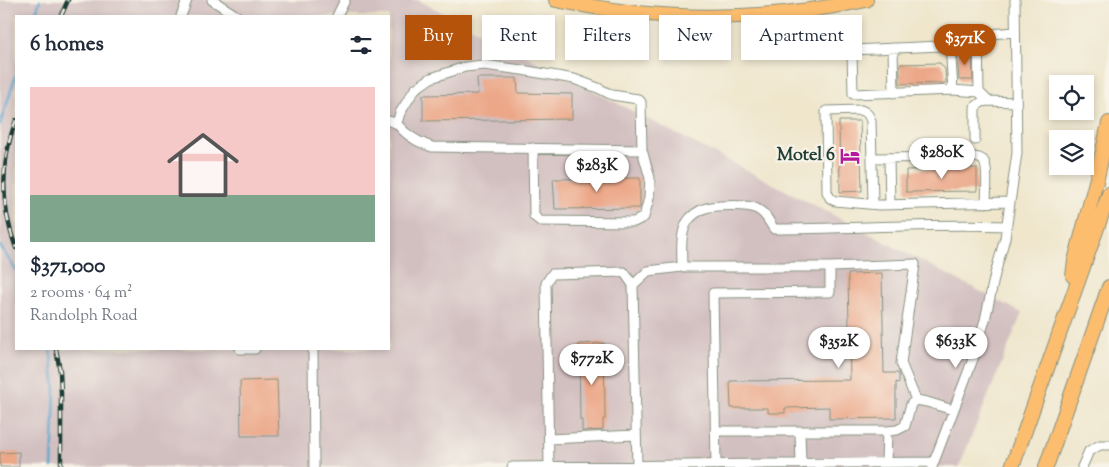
<!DOCTYPE html>
<meta charset="utf-8">
<style>
:root{--surface:#fff;--page:#f6f6f7;--text:#1f2937;--muted:#747a83;--accent:#b45309}
body{margin:0;font-family:"Sorts Mill Goudy",serif;background:var(--page);color:var(--text);height:100vh;display:flex;flex-direction:column;font-size:19px;white-space:nowrap}
*{box-sizing:border-box;margin:0}
p{font-size:16px;color:var(--muted)}
.icon{flex:none;width:28px;height:28px;fill:none;stroke:currentColor;stroke-width:2;stroke-linecap:round;stroke-linejoin:round}
.map{position:relative;flex:1;overflow:hidden}
.panel{position:absolute;left:15px;top:15px;width:375px;height:335px;display:flex;flex-direction:column;background:var(--surface);border-radius:0px;box-shadow:0 2px 8px #0003}
.panel>*{flex:none}
.hud{position:absolute;left:405px;top:15px;width:475px;height:45px;display:flex;gap:10px}
.tools{position:absolute;left:1049px;top:75px;display:grid;gap:10px}
.tools a{display:grid;place-items:center;width:45px;height:45px;border-radius:0px;background:var(--surface);box-shadow:0 2px 8px #0003;font-size:25px}
.price{position:absolute;translate:-50% -42px;padding:0 11px;border-radius:18px;background:#fff;color:#222;font-size:16px;line-height:32px;filter:drop-shadow(0 1px 2px #0008)}
.price::after{content:'';position:absolute;left:50%;top:30px;width:15px;height:11px;margin-left:-8px;background:inherit;clip-path:polygon(0 0,100% 0,50% 100%)}
.price.active{background:var(--accent);color:#fff}
ul{padding:0;list-style:none}
li{display:grid;align-content:center;gap:10px;height:265px;padding:0 15px}
li span{display:grid;place-items:center;height:155px;border-radius:0px;color:#555}
li>.icon{margin-inline-start:auto}
span .icon{width:90px;height:90px;fill:#fffc;stroke-width:1}
li b{font-size:21px}
h2{display:flex;justify-content:space-between;align-items:center;height:60px;padding:0 15px;font-size:21px}
.tag{padding:0 18px;border-radius:0px;background:var(--surface);box-shadow:0 2px 8px #0003;font-size:18px;line-height:45px}
.tag.active{background:var(--accent);color:#fff}
.map>svg:first-child{display:block}
.industrial{fill:#d2bfc0;fill-rule:evenodd}
.lines{fill:none;stroke-linecap:round;stroke-linejoin:round}
.stream{stroke:#55a3ce;stroke-width:2.5}
.building{fill:#eca788}
.minor-casing{stroke:#879280;stroke-width:11}
.highway-casing{stroke:#879280;stroke-width:16}
.minor{stroke:#fff;stroke-width:9}
.highway{stroke:#fcbd6e;stroke-width:14}
.rail-casing{stroke:#1f3d34;stroke-width:4.5}
.rail{stroke:#f7f3e8;stroke-width:2.5;stroke-dasharray:8;stroke-linecap:butt}
.labels{text-anchor:middle;dominant-baseline:central;stroke-width:4.5;stroke-linejoin:round;paint-order:stroke}
.poi-label{font-size:18px;font-weight:bold;fill:#1f3d34;stroke:#f7f3e8;text-anchor:end}
</style>
<div class="map">
<svg width="1109" height="467" viewBox="0 0 1109 467">
<rect width="100%" height="100%" fill="#f7f3e8"/>
<filter id="ink" filterUnits="userSpaceOnUse"><feTurbulence type="fractalNoise" baseFrequency=".02" numOctaves="2"/><feDisplacementMap in="SourceGraphic" scale="10" xChannelSelector="R" yChannelSelector="G"/><feConvolveMatrix kernelMatrix="1 2 1 2 8 2 1 2 1" color-interpolation-filters="sRGB"/></filter>
<filter id="wash" filterUnits="userSpaceOnUse"><feTurbulence type="fractalNoise" baseFrequency=".0096" numOctaves="4" result="noise"/><feDisplacementMap in="SourceGraphic" scale="20" xChannelSelector="R" yChannelSelector="G"/><feGaussianBlur stdDeviation="1.12" result="paint"/><feColorMatrix in="noise" values="0 0 0 0 0 0 0 0 0 0 0 0 0 0 0 0 0 1.4 0 .05"/><feComposite in="paint" operator="in"/></filter>
<g filter="url(#wash)">
<rect width="100%" height="100%" fill="#efe6cc"/>
<path class="industrial" d="M0,0H418L1022,313L959,467H0ZM16,16H389V349H16Z"/>
<g class="lines">
<path class="stream" d="M35,16L40,0
M0,124L16,75
M0,246L16,270
M50,349L55,389L52,467"/>
</g>
<g id="blocks">
<path class="building" d="M972,51L973,80H959L957,52Z
M940,63L945,69L946,83L900,84V64Z
M477,78H517L518,93L572,94V119L423,121V95L478,94Z
M839,121H860L862,191L840,192Z
M977,168V191L906,192V170Z
M640,178V208L555,209L553,179Z
M882,273L884,373H898L899,375V383L896,382V418L829,419V407L785,408V413H768V408H731L730,381L850,380L848,274Z
M604,343L605,419H603V430L582,431V420H580L579,344Z
M277,380L279,436H241L240,381Z
M19,452V467H0V453Z"/>
</g>
</g>
<g filter="url(#ink)">
<use href="#blocks" fill-opacity="0" stroke="#879280" stroke-width="1"/>
<g class="lines">
<defs>
<path id="minor" d="M212,0L237,16
M181,16L187,0
M337,16L345,0
M1015,32L990,34L941,46L852,50L853,94L953,90L979,92L988,101L1016,102
M978,37L979,92
M950,43L953,90
M893,48L894,93
M389,121C401,124 397,126 406,133C413,139 423,144 432,147L642,150L650,178L649,198L644,217L634,222L540,221L534,216L533,148
M397,123L400,113L415,89L431,78L465,67L484,65L522,70L574,79L598,88L612,95L638,99L641,102L642,150
M975,140V107L982,102L988,101
M872,158L975,157C979,158 980,158 983,160C989,167 986,193 986,203
M889,158L890,204
M873,204L871,121C869,115 867,112 861,110L826,111L827,192L830,198L835,201L879,205L1010,202
M830,267H682C682,251 679,231 690,218C693,215 699,211 703,209C712,205 748,204 757,209C766,213 769,222 774,229C852,229 929,223 1007,226
M633,285L648,271L682,267
M240,349H255
M313,349L314,467
M715,431H887L897,430L905,426L911,404L916,400L927,402L953,410
M800,431L801,464
M549,439L636,435
M886,463L887,431
M716,465L713,293L830,292V267L915,264L901,363L916,400
M512,467L933,462
M549,467L546,283L552,274L624,272L633,285L637,466
M932,467L973,359L985,320L995,274L1005,238L1017,153L1015,0
M1082,467L1089,451L1100,445H1109"/>
<path id="highway" d="M556,0C580,5 604,9 627,12C707,21 788,17 866,0
M1073,276L1075,261L1097,178L1109,123
M1012,467L1109,194
M1046,467L1109,287"/>
</defs>
<use href="#minor" class="minor-casing"/>
<use href="#highway" class="highway-casing"/>
<use href="#minor" class="minor"/>
<use href="#highway" class="highway"/>
<defs>
<path id="rail" d="M61,16L68,0
M16,120C0,163 0,204 16,248
M56,349L60,371L61,393V467"/>
</defs>
<use href="#rail" class="rail-casing"/>
<use href="#rail" class="rail"/>
</g>
</g>
<defs>
<symbol id="hotel-bare" viewBox="-9 -9 18 18"><path d="M-6-4.5h1.5V1H6V5H4.5V3h-9V5H-6ZM-4 0a1.8 1.8 0 1 1 3.6 0ZM.5 0V-2.5h3Q6-2.5 6 0Z" fill="#b5179e" stroke="#f7f3e8" stroke-width="2.5" paint-order="stroke"/></symbol>
</defs>
<g fill-rule="evenodd">
<use href="#hotel-bare" x="836" y="142" width="28" height="28"/>
</g>
<g class="labels">
<g class="poi-label">
<text x="835" y="156">Motel 6</text>
</g>
</g>
</svg>
<div class="tools">
<a><svg class="icon" aria-label="locate" viewBox="0 0 24 24"><circle cx="12" cy="12" r="6"/><path d="M12 2v4M12 18v4M2 12h4M18 12h4"/></svg></a>
<a><svg class="icon" aria-label="layers" viewBox="0 0 24 24"><path d="M12 4l9 5-9 5-9-5zM3 14l9 5 9-5"/></svg></a>
</div>
<b class="price active" style="left:965px;top:66px">$371K</b>
<b class="price" style="left:942px;top:180px">$280K</b>
<b class="price" style="left:597px;top:193px">$283K</b>
<b class="price" style="left:839px;top:369px">$352K</b>
<b class="price" style="left:956px;top:369px">$633K</b>
<b class="price" style="left:592px;top:386px">$772K</b>
<div class="hud">
<a class="tag active">Buy</a>
<a class="tag">Rent</a>
<a class="tag">Filters</a>
<a class="tag">New</a>
<a class="tag">Apartment</a>
</div>
<section class="panel">
<h2>6 homes<svg class="icon" aria-label="filters" viewBox="0 0 24 24"><path d="M4 7h16M4 17h16"/><circle cx="9" cy="7" r="2"/><circle cx="15" cy="17" r="2"/></svg></h2>
<ul>
<li><span style="background:linear-gradient(#f6c9c9 70%,#7fa58c 0)"><svg class="icon" aria-label="home" viewBox="0 0 24 24"><path d="M3 11l9-7 9 7M6 9v11h12V9"/></svg></span><div><b>$371,000</b><p>2 rooms · 64 m²</p><p>Randolph Road</p></div></li>
</ul>
</section>
</div>
